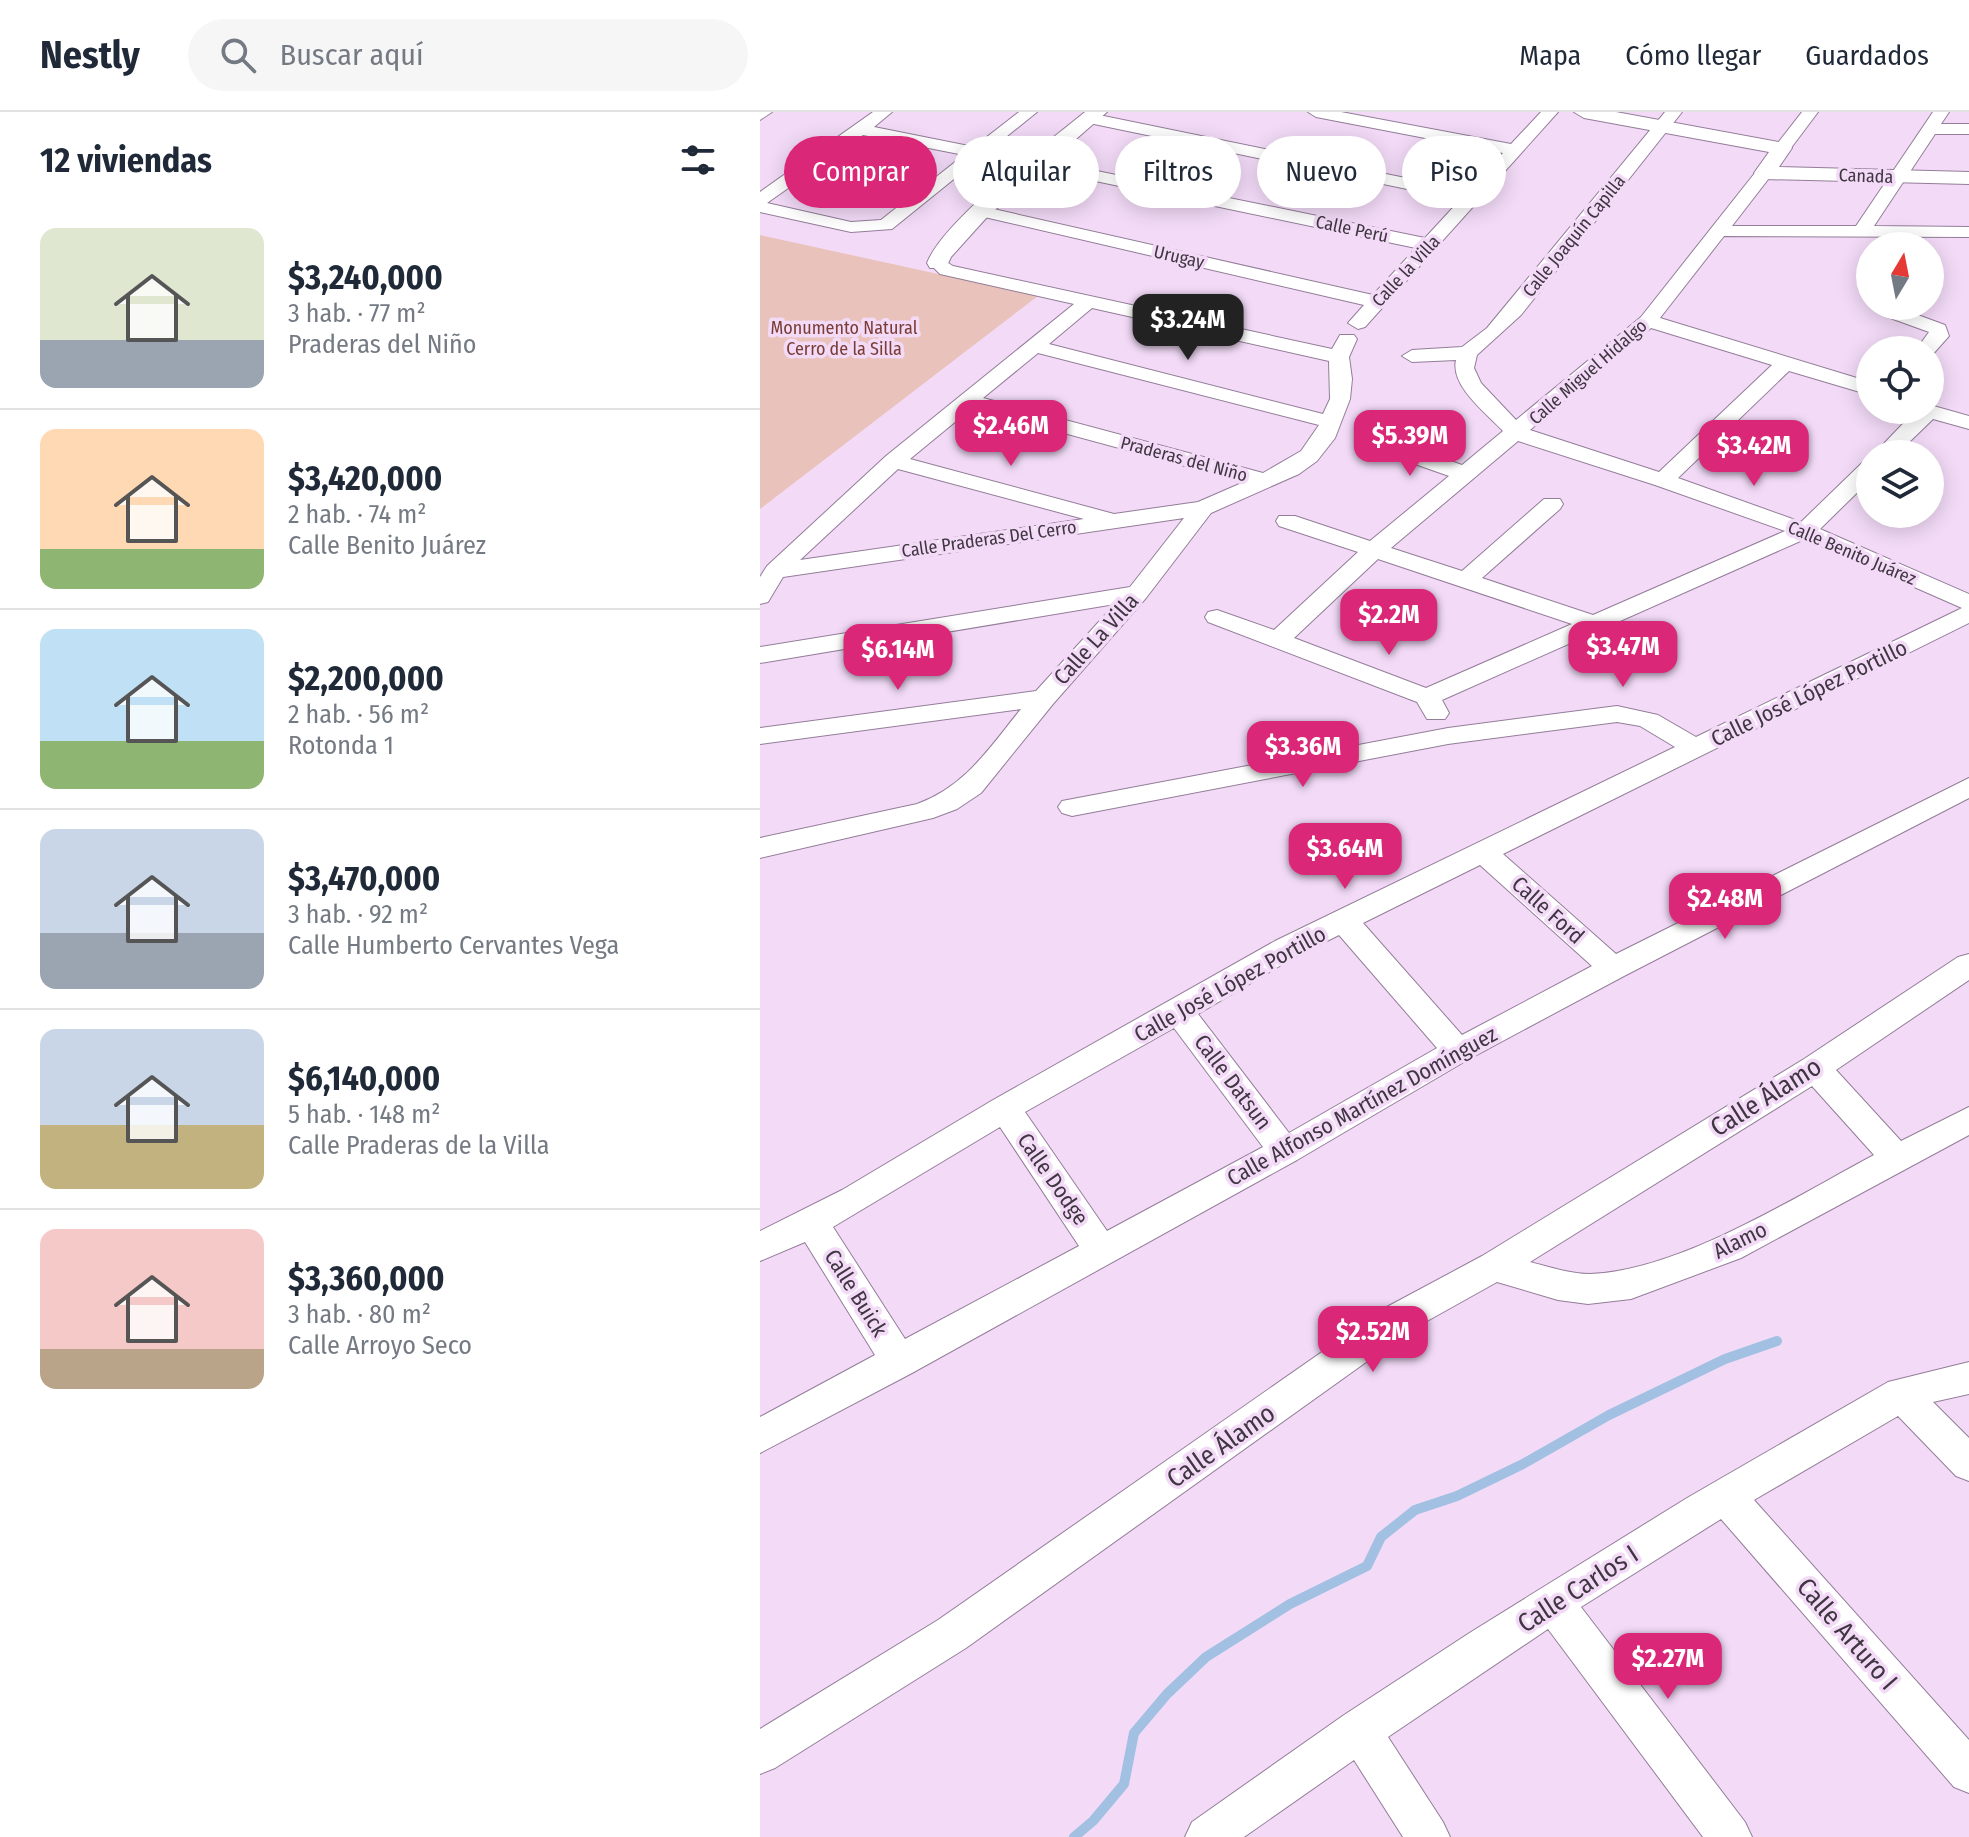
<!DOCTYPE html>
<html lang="es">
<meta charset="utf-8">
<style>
:root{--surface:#fff;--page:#f6f6f7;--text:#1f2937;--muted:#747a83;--line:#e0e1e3;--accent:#db2777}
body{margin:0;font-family:"Fira Sans Condensed",sans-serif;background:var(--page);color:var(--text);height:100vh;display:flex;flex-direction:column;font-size:30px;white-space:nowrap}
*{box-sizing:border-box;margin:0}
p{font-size:26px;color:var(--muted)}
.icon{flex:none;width:44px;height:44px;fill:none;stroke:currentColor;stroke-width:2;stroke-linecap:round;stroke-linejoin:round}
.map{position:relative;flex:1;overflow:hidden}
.drawer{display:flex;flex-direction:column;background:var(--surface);width:760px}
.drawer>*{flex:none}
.hud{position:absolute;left:24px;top:24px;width:760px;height:72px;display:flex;gap:16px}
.needle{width:52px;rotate:10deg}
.fabs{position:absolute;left:1096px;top:120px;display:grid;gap:16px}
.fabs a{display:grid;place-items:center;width:88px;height:88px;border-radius:50%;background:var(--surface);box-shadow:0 4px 20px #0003;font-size:40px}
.price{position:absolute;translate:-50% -68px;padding:0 18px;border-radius:16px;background:var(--accent);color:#fff;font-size:26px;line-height:52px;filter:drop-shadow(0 2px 4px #0008)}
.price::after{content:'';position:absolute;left:50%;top:48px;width:24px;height:18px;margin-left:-12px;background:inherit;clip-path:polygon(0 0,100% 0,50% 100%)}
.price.selected{background:#222;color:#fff}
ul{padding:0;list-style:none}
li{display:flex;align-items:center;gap:24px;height:200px;padding:0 40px}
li+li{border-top:2px solid var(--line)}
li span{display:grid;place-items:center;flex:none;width:224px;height:160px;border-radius:16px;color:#555}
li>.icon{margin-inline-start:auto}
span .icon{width:96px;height:96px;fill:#fffc;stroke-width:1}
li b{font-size:34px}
h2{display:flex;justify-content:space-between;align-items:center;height:96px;padding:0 40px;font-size:34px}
.tag{padding:0 28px;border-radius:36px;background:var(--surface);box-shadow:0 4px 20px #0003;font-size:28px;line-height:72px}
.tag.selected{background:var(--accent);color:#fff}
header{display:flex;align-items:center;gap:48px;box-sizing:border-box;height:112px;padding:0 40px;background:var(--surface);border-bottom:2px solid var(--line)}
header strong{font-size:38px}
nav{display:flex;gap:44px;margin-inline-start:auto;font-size:28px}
.search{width:560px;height:72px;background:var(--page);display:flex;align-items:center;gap:20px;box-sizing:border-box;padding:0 28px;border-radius:44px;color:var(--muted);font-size:30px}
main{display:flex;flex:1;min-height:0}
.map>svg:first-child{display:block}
.green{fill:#e9c2bb}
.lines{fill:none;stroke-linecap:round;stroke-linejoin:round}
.stream{stroke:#a2c0e2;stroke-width:10}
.minor-casing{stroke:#937d98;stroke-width:2}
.tertiary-casing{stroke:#937d98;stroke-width:2}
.minor{fill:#fff;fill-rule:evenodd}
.tertiary{fill:#fff;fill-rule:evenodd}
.labels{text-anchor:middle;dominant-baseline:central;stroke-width:7;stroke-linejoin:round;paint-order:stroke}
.far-street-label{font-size:18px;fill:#3f3641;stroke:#f3dbf8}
.far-park-label{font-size:18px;fill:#7a3c33;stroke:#f3dbf8}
.street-label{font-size:22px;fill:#3f3641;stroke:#f3dbf8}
.near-street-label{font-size:26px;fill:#3f3641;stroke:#f3dbf8}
</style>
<header>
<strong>Nestly</strong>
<div class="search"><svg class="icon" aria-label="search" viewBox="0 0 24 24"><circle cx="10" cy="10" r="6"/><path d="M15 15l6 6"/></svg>Buscar aquí</div>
<nav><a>Mapa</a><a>Cómo llegar</a><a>Guardados</a></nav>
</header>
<main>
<section class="drawer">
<h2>12 viviendas<svg class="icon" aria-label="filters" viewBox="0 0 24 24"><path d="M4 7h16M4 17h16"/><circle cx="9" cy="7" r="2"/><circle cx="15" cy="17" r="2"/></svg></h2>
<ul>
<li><span style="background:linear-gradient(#dfe7d0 70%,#9aa5b1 0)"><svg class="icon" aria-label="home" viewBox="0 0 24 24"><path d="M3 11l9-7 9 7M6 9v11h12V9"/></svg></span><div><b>$3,240,000</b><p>3 hab. · 77 m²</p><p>Praderas del Niño</p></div></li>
<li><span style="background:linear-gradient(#ffd9b3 75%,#8fb573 0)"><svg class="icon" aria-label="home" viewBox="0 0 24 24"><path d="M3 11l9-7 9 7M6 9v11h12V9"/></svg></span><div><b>$3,420,000</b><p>2 hab. · 74 m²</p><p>Calle Benito Juárez</p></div></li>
<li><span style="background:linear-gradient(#bfe0f5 70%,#8fb573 0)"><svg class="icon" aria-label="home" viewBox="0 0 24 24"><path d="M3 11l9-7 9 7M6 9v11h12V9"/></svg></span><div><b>$2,200,000</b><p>2 hab. · 56 m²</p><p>Rotonda 1</p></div></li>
<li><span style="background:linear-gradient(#c9d6e8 65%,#9aa5b1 0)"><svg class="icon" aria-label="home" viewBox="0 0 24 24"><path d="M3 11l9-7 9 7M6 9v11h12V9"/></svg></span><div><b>$3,470,000</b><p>3 hab. · 92 m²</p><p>Calle Humberto Cervantes Vega</p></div></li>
<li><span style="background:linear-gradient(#c9d6e8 60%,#c2b280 0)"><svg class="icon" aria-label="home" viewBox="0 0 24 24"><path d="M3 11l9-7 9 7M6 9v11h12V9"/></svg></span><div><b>$6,140,000</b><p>5 hab. · 148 m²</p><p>Calle Praderas de la Villa</p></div></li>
<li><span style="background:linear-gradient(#f6c9c9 75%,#b9a48a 0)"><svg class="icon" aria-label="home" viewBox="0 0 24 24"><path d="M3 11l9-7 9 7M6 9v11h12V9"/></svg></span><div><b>$3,360,000</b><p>3 hab. · 80 m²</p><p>Calle Arroyo Seco</p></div></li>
</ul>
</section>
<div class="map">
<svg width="1209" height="1725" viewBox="0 0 1209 1725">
<rect width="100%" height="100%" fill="#f3dbf8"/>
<path class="green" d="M0,123L278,184L0,397Z"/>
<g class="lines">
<path class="stream" d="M314,1725L333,1709L364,1672L374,1621L407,1582L446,1545L530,1492L607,1454L621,1425L655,1398L697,1384L763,1352L849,1303L965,1247L1017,1229"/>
<defs>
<path id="minor" d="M0,0H12L0,8Z
M113,0H132L114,15L214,35L259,0H277L132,117L91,120L0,100V80ZM103,23L204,43L166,73L62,52ZM51,60L155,81L121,108L91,110L7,91Z
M548,0H581L751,32L781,0H798L605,215L598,217L588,211L604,193L220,104L211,99L220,94L613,183L656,136L278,57L269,52L278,47L665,126L700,88L329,11L321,6L329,1L709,79L743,41L556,5Z
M905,0H922L761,203L717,243L714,256L721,271L756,308L881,205L998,57L1004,56L1013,61L972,114H1096L1173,0H1189L1181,12H1209V22H1175L1114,114L1209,115V125L964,124L900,206L1110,270V283L1029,259L918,366L1041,410L1102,351L1110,349V368L1060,417L1209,482V511L743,742L856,842L1209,666V686L864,864L709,947L537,1048L152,1261L0,1341V1305L115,1243L45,1130L0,1149V1119L82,1078L233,988L515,829L915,635L880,614L857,610L688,632L312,704L302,701L298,695L302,689L688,616L857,594L898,603L936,625L1202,496L1045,427L682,588L689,601L685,607H667L657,590L448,510L445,505L448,500L457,498L514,518L598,440L519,414L516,409L519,404H535L610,429L689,364L601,333L598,328L601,323H617L702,353L743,319C727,302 690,274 696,248L652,250L642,244L652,238L702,235L727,216ZM891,216L1012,253L899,360L770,318ZM758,329L895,373L1025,419L833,503L722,466L800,397L803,392L800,387H784L702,459L631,436ZM618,447L812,512L666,576L534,526ZM720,753L832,854L702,923L603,811ZM579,823L677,936L529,1021L438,902L535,845ZM414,916L503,1035L347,1119L265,1000ZM240,1015L319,1134L145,1227L73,1115Z
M1042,0H1058L1028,40H1016L1014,36Z
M178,145L193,154L572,237L580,223H594L597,227L589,245L592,267L590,287L575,326L557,349L539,362L451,401L386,486L293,592L221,681L197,697L173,706L0,746V726L157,692C206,674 229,636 261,597L0,632V616L276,579L355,492L0,551V535L370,475L424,406L23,465L8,490L0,492V465L7,454L126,344L314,192L180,162L169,151ZM332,196L569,249L570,287L563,302L289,232ZM278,241L559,313L541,339L503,361L223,286ZM212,296L484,370L438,390L354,402L150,347ZM138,357L324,407L40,448Z
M1122,195H1136L1185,213L1189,224L1173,242L1170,243V238H1156L1169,220L1122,203L1119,199Z
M1170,293L1209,304V317L1173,307L1137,342H1114L1156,298H1170Z
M1209,842V868L1076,958L1141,1029L1209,995V1023L981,1146L871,1187L828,1192L798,1188L737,1170L651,1218L206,1536L15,1656L0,1662V1617L178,1508L625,1196L722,1144L1044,947L1198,845ZM1052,974L1114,1043C1035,1085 919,1159 830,1162C810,1162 789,1155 770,1150Z
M1209,1250V1282L1173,1290L1209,1326V1369L1196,1364L1138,1304L994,1388L1209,1628V1681L1194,1675L961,1407L821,1495L985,1710L992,1725H943L788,1517L628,1625L683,1710L690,1725H643L594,1648L484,1725H425L432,1710L584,1603L711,1520L927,1386L1128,1270Z"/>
<path id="tertiary" d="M325,0H347L228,104L191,145L186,156H170L167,151C184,108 286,32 325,0Z
M814,0H856L1029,32L1032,36L1019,55L1209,60V72L1004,67L994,61L1009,40L824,6Z"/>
</defs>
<use href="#minor" class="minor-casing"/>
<use href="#tertiary" class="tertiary-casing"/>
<use href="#minor" class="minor"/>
<use href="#tertiary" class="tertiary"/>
</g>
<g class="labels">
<g class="far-street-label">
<text transform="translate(1106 64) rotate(2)">Canada</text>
<text transform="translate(592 117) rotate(12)">Calle Perú</text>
<text transform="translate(814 124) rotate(-51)">Calle Joaquín Capilla</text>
<text transform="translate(419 145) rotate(13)">Urugay</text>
<text transform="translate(646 159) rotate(-47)">Calle la Villa</text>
<text transform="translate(828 260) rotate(-41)">Calle Miguel Hidalgo</text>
<text transform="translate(424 347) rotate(15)">Praderas del Niño</text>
<text transform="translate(229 427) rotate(-8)">Calle Praderas Del Cerro</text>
<text transform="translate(1092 441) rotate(23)">Calle Benito Juárez</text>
</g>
<g class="far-park-label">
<text x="84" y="216">Monumento Natural<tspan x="84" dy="21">Cerro de la Silla</tspan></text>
</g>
<g class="street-label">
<text transform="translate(336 527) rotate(-48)">Calle La Villa</text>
<text transform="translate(1049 581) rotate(-26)">Calle José López Portillo</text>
<text transform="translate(788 798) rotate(42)">Calle Ford</text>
<text transform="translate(470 872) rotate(-29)">Calle José López Portillo</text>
<text transform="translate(473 970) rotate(53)">Calle Datsun</text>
<text transform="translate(602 994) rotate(-29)">Calle Alfonso Martínez Domínguez</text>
<text transform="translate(293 1067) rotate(55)">Calle Dodge</text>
<text transform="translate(980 1128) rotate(-26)">Alamo</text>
<text transform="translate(96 1181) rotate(58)">Calle Buick</text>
</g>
<g class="near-street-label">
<text transform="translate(1006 985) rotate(-32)">Calle Álamo</text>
<text transform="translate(461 1334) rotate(-35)">Calle Álamo</text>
<text transform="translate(818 1477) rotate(-33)">Calle Carlos I</text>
<text transform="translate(1087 1522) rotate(49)">Calle Arturo I</text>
</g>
</g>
</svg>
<div class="fabs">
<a><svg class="needle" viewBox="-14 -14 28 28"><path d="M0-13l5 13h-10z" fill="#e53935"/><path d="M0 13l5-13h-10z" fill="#747a83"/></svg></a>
<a><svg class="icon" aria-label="locate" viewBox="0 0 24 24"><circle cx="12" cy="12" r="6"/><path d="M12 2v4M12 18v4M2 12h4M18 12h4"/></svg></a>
<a><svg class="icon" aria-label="layers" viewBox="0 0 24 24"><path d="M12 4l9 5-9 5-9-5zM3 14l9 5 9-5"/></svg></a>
</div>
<b class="price selected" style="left:428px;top:250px">$3.24M</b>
<b class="price" style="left:251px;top:356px">$2.46M</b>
<b class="price" style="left:650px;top:366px">$5.39M</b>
<b class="price" style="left:994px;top:376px">$3.42M</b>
<b class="price" style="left:629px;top:545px">$2.2M</b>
<b class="price" style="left:863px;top:577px">$3.47M</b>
<b class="price" style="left:138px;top:580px">$6.14M</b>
<b class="price" style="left:543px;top:677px">$3.36M</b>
<b class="price" style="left:585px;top:779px">$3.64M</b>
<b class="price" style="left:965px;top:829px">$2.48M</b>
<b class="price" style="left:613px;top:1262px">$2.52M</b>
<b class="price" style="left:908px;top:1589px">$2.27M</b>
<div class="hud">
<a class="tag selected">Comprar</a>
<a class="tag">Alquilar</a>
<a class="tag">Filtros</a>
<a class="tag">Nuevo</a>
<a class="tag">Piso</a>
</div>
</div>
</main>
